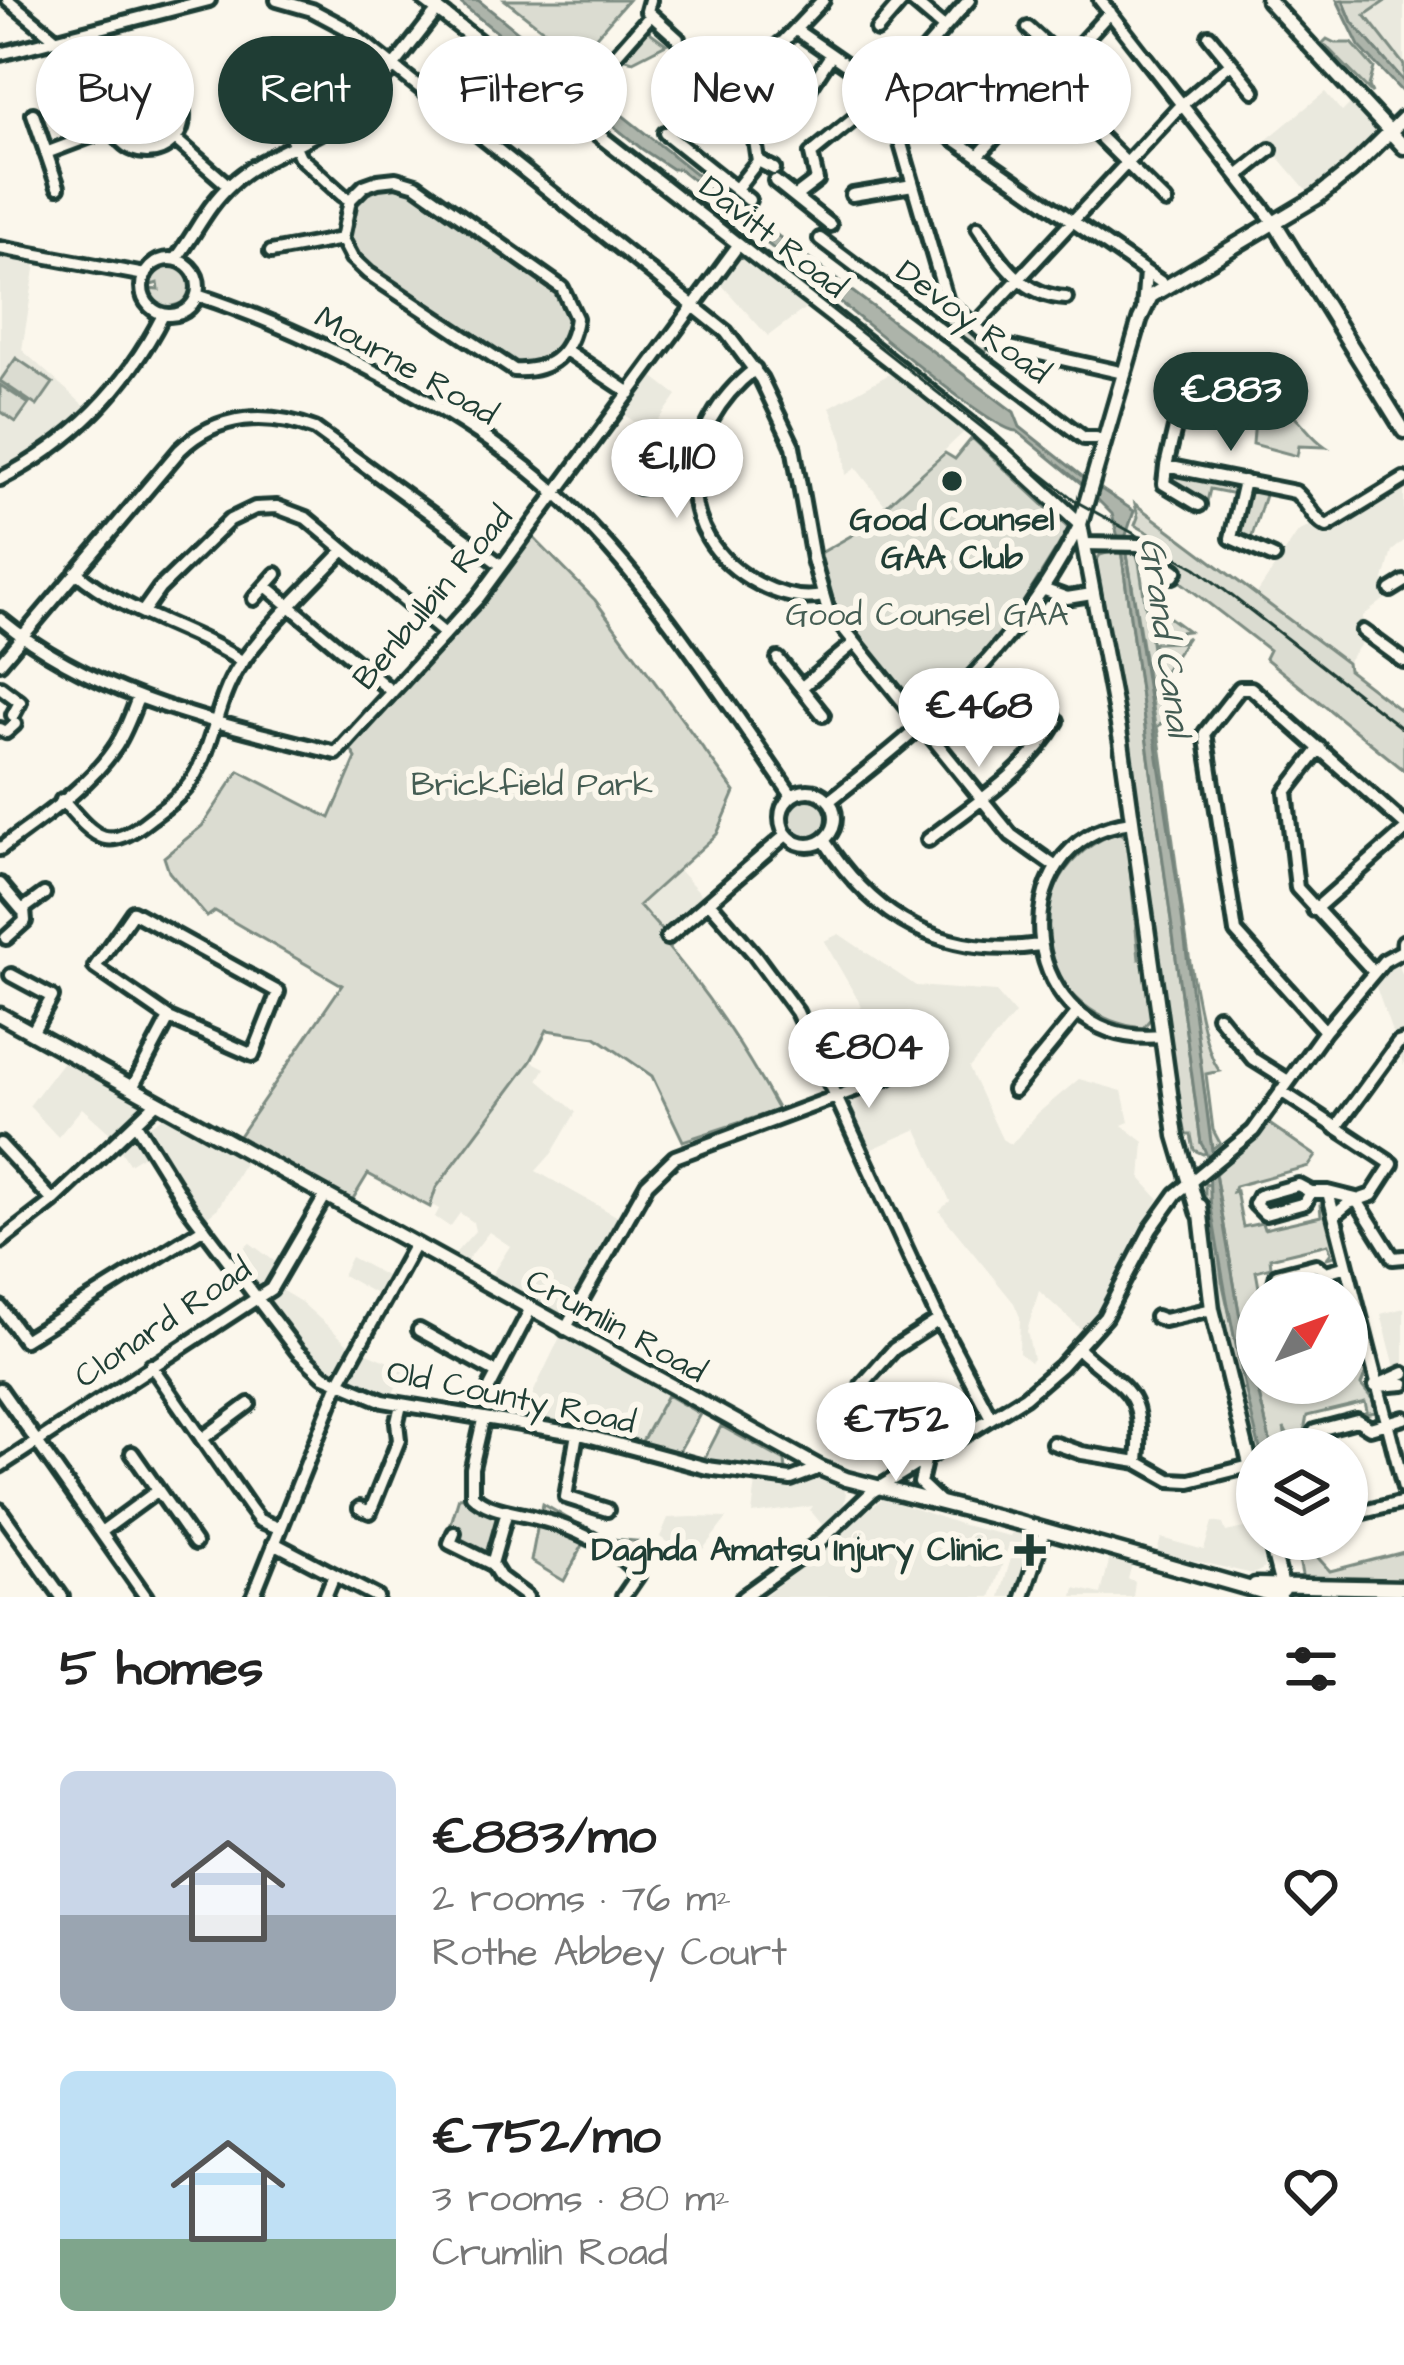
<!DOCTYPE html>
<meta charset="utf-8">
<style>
:root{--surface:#fff;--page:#f6f6f6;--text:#222;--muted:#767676;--accent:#1f3d34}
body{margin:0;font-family:"Architects Daughter",sans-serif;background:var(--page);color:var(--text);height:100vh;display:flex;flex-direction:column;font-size:45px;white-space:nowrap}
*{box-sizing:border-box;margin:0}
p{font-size:39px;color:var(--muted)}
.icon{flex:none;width:66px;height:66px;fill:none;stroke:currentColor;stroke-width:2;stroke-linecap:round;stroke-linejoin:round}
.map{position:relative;height:1597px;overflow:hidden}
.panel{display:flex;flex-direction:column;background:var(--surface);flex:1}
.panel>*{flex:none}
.banner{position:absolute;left:36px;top:36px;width:1332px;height:108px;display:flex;gap:24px}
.needle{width:78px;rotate:49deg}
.fabs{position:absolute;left:1236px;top:1272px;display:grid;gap:24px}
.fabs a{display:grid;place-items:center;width:132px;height:132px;border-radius:50%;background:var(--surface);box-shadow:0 3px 9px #0004;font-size:60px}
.price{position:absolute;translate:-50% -102px;padding:0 27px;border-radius:42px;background:#fff;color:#222;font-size:39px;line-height:78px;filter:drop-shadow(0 3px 6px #0008)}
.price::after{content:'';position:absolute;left:50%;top:72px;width:36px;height:27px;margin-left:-18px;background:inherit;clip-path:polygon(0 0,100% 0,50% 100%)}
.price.selected{background:var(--accent);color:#fff}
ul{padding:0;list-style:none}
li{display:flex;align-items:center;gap:36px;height:300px;padding:0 60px}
li span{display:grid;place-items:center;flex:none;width:336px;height:240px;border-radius:18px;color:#555}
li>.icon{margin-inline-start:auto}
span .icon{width:144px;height:144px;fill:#fffc;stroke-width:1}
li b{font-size:51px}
h2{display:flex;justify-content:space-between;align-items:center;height:144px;padding:0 60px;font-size:51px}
.pill{padding:0 42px;border-radius:54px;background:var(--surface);box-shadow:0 3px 9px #0004;font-size:42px;line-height:108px}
.pill.selected{background:var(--accent);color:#fff}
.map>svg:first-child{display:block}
.built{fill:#eae9de}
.green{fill:#dbdcd1;stroke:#7d8c82;stroke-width:3}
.water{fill:#adb4aa;stroke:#74847b;stroke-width:3}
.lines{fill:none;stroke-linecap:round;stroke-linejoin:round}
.minor-casing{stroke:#1f3d34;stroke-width:20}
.major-casing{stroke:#1f3d34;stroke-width:21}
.minor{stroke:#fbf7ec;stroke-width:10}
.major{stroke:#fbf7ec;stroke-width:12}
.tram{stroke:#1f3d34;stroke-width:3}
.poi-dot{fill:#1f3d34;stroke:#fbf7ec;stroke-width:4.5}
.labels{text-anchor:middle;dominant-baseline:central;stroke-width:12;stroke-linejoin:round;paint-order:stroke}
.street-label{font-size:33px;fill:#1f3d34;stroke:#fbf7ec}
.poi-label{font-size:33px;font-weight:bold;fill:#1f3d34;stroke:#fbf7ec}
.park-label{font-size:33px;fill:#455d53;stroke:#fbf7ec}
.water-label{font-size:36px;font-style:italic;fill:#425b52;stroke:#fbf7ec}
</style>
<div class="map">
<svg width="1404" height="1597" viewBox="0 0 1404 1597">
<rect width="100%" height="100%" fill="#fbf7ec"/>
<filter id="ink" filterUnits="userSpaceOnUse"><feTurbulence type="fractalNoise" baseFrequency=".00833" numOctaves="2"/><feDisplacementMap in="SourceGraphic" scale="24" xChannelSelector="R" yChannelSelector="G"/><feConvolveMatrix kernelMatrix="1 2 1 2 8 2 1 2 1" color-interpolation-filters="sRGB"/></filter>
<g filter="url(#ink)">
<path class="built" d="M1387,0H1404V65L1365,14Z
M1325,92L1342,112L1353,101L1375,124V136L1309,193L1265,141Z
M741,255L807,307L768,336L720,283Z
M0,257L36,263L22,350L89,410L52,439L0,471Z
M895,371L966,430L886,506L856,468L846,475L843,442L830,407Z
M651,375L677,395L650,433L622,413Z
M1404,485V541L1392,551L1384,580L1390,595L1363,616L1364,640L1347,663L1256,595L1298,532L1314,524L1330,532Z
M678,869L703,896L663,932L639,905Z
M839,934L916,986L996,992L1015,1014L969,1068L1002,1139L1011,1145L1038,1113L1079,1079L1122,1091L1129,1122L1122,1125L1144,1142L1141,1179L1159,1199L1135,1236L1102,1308L1084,1332L1039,1291L1027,1331L1033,1359L1030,1362L1019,1353L1020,1317L1014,1303L939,1211L950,1201L917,1129L870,1150L815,1029L862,1007L824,941Z
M1398,965L1404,977V1066L1375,984L1386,969Z
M65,1059L141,1102V1111L112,1135L82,1108L58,1137L29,1106Z
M531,1061L545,1068L538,1080L576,1112L552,1153L536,1171L620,1218L575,1298L567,1302L558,1317L491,1276L510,1246L489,1232L464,1264L451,1258L475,1231L473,1222L460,1213L450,1227L435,1217L439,1209L432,1205L436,1188Z
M164,1116L246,1160L218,1208L204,1219L154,1140L147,1153L129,1164L118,1146Z
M250,1243L278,1264L281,1290L301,1302L349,1345L405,1369L391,1397L355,1380L348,1383L313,1365L261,1299L257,1284L235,1255Z
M351,1257L386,1276L376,1294L342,1275Z
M1404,1308V1365L1395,1367L1381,1314Z
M561,1335L667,1395L640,1445L596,1431L521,1418Z
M814,1476L842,1487L846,1493L843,1508L824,1527L810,1510L813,1506L752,1514L756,1482L784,1485Z
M883,1498L963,1525L1010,1536L1013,1530L1046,1539L1026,1597H1000L1015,1544L1010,1542L991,1597H763Z
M668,1518L693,1517L727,1518L693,1562L660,1537Z
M1212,1522L1223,1524L1226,1532L1257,1525L1265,1568L1253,1574L1157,1552L1161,1538L1204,1550Z
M1110,1557L1132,1564L1128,1579L1135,1581L1133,1597H1073L1075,1588L1101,1594Z"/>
<path class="green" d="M505,0H628L578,57Z
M1343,0H1387L1365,15L1404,65V82L1352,22Z
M647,30L666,44L633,61L626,59L623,51L627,47L632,50Z
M1327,39L1335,43H1352L1374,68L1369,86L1372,93L1323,43Z
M149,86C174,92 182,111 172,133L126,95Z
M123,98L169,137L145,146L129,139L118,120Z
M399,185L419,195L560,296C586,341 548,375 502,361L355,255C337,217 358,187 399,185Z
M169,264L186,270L192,286L186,302L166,308C156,306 148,298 148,289L159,290L158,283L148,286L154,271Z
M953,313L990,345L981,358L939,326Z
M16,358L53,383L37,406L0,381Z
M0,385L29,404L16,422L0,411Z
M1280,405C1300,415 1307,435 1326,447L1299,446L1297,456L1253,444L1256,406Z
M972,438L1069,529L1002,636L929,711L916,710L832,601L819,554L854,534L945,453L955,459Z
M1171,472L1236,484L1235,494L1210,489L1207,502L1168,485Z
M1249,488L1267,489L1250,542L1233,535Z
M1135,504L1347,663L1348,670L1404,713V770L1265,658L1269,650L1177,579L1184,568L1147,543L1149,533L1135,525L1138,517Z
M532,536L595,600L735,792L717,834L639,905L663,932L659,937C707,991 743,1047 778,1110L683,1141L652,1076L596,1037L547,1030L531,1061L436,1188L430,1207L368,1174L351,1202L239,1136L342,985L215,911L207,917L169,872L164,857L202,826L239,771L330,818L356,758L349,747L482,604Z
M1126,548L1135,549L1139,562L1163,722L1157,727C1169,786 1191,1042 1220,1071L1206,1074L1213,1130L1220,1143L1212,1149L1154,719Z
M1121,549L1201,1143L1207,1152L1203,1154L1194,1150L1191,1135H1186L1177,1090L1096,561L1100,555Z
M1147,601L1188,631L1152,635Z
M1188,637L1159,679L1153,643L1181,642Z
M807,795L824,802L832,817L826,834L810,842L796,839L784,820L790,803Z
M1118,832L1127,838L1139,959L1143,960L1152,1017L1143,1028C1030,1016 1011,871 1118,832Z
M1268,1123L1316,1156L1309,1166L1235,1186L1233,1192L1236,1191L1243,1227L1262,1223L1264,1229L1321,1216L1320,1205L1327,1204L1339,1255L1327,1258L1331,1253L1328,1244L1270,1258L1271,1267L1256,1271L1260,1293H1257V1383H1299L1301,1386L1347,1383V1376L1359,1373L1357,1362L1363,1359L1366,1372L1361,1385L1373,1400L1376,1412L1364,1414L1367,1411L1365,1402L1307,1416L1305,1426L1309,1436L1292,1444L1284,1428L1288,1449H1272L1239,1312L1215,1174Z
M1205,1184L1210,1185L1222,1281L1260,1449L1257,1460L1220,1310L1205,1214Z
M667,1395L700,1414L677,1455L640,1445Z
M721,1426L785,1461L786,1471L758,1470L703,1461Z
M468,1496L500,1518L490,1555L485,1558L456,1543V1534L449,1530L459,1497Z
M543,1504L601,1538L636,1541L627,1554L561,1519L541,1513Z
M538,1524L584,1543L564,1581L531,1561Z
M1295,1539H1310L1312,1551L1330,1571L1404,1552V1581L1303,1580Z"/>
<path class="water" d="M478,0L715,189L1014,412L1020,427L1083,477L1134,511L1125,538L1126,548L1180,902L1215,1174L1239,1312L1272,1449H1260C1239,1369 1224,1289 1211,1207C1208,1186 1213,1161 1201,1143L1121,549L1112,514L1082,484L1017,431C987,433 778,245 731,217L711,194L679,169H672L642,149L458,1Z
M1337,0H1343L1352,22L1404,82V94L1359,46Z"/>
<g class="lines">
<defs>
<path id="minor" d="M8,0L119,91
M277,0L312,10L344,27L726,332L761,379L793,446L813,559L827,608L1011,835L1056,867
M650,0L647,11L678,39
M911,0L944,28
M1100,0L1276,225
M1028,28L1064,61
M796,30L1165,285
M877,30L903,0
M1209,36L1254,91
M0,54L209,0
M614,57L651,15
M991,70L1026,101
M265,79L300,157L342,195L350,200L364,186L378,181L396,179L416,185L562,288L576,318C571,353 551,372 514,370L368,273L352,258L342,239L350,200
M111 116a36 36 0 1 1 72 0a36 36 0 1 1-72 0Z
M241,88L291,66
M799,104L831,55
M906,106L897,118V130L947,302L996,344L1124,373
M33,114L58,187
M1088,125L1166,202
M665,133L749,200
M667,135L677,122L784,41L823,0
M175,139L229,186
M46,153L112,128
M978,156L1110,12
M758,161L774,169
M1239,175L1270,150
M775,181L830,225
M736,189L758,161L745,71
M852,195L913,185
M796,196L817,180L811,154L893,87L969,0
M978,227C1001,261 1022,296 1066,298
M820,239L1084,438H1096
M0,248L145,275
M271,252L342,239
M142 287a28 28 0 1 1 56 0a28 28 0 1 1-56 0Z
M176,259C195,234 207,206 230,185C264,153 312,143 348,114C381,87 406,49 433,16
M197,295C311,332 468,413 556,493C649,579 720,693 792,796
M1143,310L1146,272
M975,326L1178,108L1231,63
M567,351L630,393
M755,369C680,426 665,535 759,584C779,594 800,601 822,596
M1166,466L1175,428
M0,479C73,442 126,388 163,315
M1244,481L1231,538L1274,557
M639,487L693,483
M1199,505L1164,484L1166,466L1295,492C1308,502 1313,520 1327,526L1404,479
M1084,544L1139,545L1176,571L1173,576
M76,572C125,614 190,627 243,662
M266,586L391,691
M1045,590L1067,598L1092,594
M1391,590L1404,582
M254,599L276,574
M142,613L159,589L230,520L255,508L277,507L306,518L445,634
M0,619C96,698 218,723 336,753L479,597L739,244
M1363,631L1404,661
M778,659L823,715
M0,663L180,450C218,413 268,411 315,429L501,565
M0,687L20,702L13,715
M802,687L853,644
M0,729L6,732L15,724
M1320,748L1286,792L1297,888L1374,972
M781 818a27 27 0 1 1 54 0a27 27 0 1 1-54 0Z
M62,800C96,839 106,854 151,818C163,809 176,800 186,788C214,753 214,705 238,668C267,626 309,587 344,550
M829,801C934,719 1020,646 1080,524
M1131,822C994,840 1018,1051 1162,1036
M824,840C874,919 945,959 1040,945
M928,840C973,805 1028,771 1057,721
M0,849C38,820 87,789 114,749C125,734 131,715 138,698
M0,884L22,910L44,894
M710,903L755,955L797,1012L939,1320L991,1418
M1314,910L1404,831
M6,938L25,921L24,909
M667,938L786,835
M11,975L52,997L32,1033
M1218,1016L1253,1059L1288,1081
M1325,1031L1236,932L1205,733L1240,688H1251L1404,824
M132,1088L169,1018L95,967L133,912L278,992L253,1055L169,1018
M1014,1090L1077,1013
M1281,1091L1392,1164L1372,1195L1349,1203L1336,1214
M136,1124L187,1206L297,1351L324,1376L383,1401L580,1434L707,1468L791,1479L820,1468
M1336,1128L1398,1043L1404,1041
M0,1144L53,1201
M1311,1192L1298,1185L1259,1196L1255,1204L1265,1214L1305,1203L1311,1192H1328L1356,1199
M1328,1192L1404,1488
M1356,1199L1393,1258L1404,1257
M0,1242L53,1201L157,1102
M1281,1293L1274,1287L1277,1275L1316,1265L1326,1272
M1283,1293L1320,1283L1326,1272L1347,1266
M0,1307L24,1340L204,1228
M1156,1317L1164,1320L1212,1309
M565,1329L647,1184L675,1157L889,1077
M419,1330L497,1373
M1078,1349C1126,1393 1145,1385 1138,1462
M1348,1351L1366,1347
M151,1365L250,1508L259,1520L279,1528
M862,1385L894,1349L939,1320
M1375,1386L1404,1373
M1378,1386L1404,1384
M490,1387L530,1310
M0,1389L146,1597
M483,1420L472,1468V1495C488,1511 515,1512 536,1518C571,1527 615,1546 638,1575L623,1597
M577,1433L566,1497L607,1510
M202,1439L249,1404
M1053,1443L1082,1453L1138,1462L1170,1480L1190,1481L1250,1466
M1292,1449L1308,1442L1315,1431L1357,1420L1370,1428L1404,1418
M132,1453L195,1543
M925,1461L920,1483L940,1502
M0,1466L271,1289L325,1196
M360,1508L370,1512L399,1440L397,1422L401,1405
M0,1510L62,1597
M1347,1516L1404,1502
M101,1532L157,1491
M454,1533L450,1543L492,1564L500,1577L527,1597
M274,1543L377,1597
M492,1564L507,1511
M253,1597L339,1383L414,1246
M325,1597L334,1575
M743,1597L817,1544L872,1492L1025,1397L1061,1366L1105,1317L1151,1229L1176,1194L1253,1131L1325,1031L1384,961L1404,950
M1023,1597L1045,1530"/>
<path id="major" d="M425,0L920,384L979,431L1080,524
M1268,0L1404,147
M1276,225L1404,431
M1404,942V949
M0,1015L820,1468L846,1479L1020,1523L1280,1597
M1200,1206L1212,1309L1257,1492
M1199,1213L1176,1136L1121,741L1080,524L1140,319L1151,296L1317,197L1351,170L1404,118
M1270,1539L1283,1590
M1255,1585L1404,1588"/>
</defs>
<use href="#minor" class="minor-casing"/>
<use href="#major" class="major-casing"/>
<use href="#minor" class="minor"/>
<use href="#major" class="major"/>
<path class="tram" d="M438,0L1077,502L1196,568L1404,730"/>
</g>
</g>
<g class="poi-dot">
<circle cx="952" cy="481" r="12"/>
<path d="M1024 1532h12v12h12v12h-12v12h-12v-12h-12v-12h12z"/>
</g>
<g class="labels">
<g class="street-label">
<text transform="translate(773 237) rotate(38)">Davitt Road</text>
<text transform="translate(973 322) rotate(37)">Devoy Road</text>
<text transform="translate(406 366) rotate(30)">Mourne Road</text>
<text transform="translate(433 598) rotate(-50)">Benbulbin Road</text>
<text transform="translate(163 1323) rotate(-34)">Clonard Road</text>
<text transform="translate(616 1326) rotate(29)">Crumlin Road</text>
<text transform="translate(511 1397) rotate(12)">Old County Road</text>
</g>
<g class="poi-label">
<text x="952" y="520">Good Counsel<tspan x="952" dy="38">GAA Club</tspan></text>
<text x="1003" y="1550" text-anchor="end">Daghda Amatsu Injury Clinic</text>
</g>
<g class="park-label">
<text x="927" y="615">Good Counsel GAA</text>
<text x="532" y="785">Brickfield Park</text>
</g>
<g class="water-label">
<text transform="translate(1165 637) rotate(82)">Grand Canal</text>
</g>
</g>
</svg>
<div class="fabs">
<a><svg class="needle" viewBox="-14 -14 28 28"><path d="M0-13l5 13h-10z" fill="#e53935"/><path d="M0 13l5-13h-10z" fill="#767676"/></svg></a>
<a><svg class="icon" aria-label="layers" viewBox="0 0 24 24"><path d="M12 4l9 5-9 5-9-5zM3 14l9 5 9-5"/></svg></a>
</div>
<b class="price selected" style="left:1231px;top:454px">€883</b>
<b class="price" style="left:677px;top:521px">€1,110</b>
<b class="price" style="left:979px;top:770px">€468</b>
<b class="price" style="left:869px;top:1111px">€804</b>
<b class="price" style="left:896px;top:1484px">€752</b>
<div class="banner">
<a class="pill">Buy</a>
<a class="pill selected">Rent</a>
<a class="pill">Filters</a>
<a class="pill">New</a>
<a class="pill">Apartment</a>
</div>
</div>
<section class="panel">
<h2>5 homes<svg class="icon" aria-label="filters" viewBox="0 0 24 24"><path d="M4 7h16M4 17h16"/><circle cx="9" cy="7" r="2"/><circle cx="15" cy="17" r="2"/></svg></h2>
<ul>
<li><span style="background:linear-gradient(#c9d6e8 60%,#9aa5b1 0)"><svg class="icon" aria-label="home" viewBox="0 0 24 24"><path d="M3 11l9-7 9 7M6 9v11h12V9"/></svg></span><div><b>€883/mo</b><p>2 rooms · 76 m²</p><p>Rothe Abbey Court</p></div><svg class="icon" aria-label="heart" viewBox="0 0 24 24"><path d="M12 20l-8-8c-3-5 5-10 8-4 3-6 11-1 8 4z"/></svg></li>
<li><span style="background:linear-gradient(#bfe0f5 70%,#7fa58c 0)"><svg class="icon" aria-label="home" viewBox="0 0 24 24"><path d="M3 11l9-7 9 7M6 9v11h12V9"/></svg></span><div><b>€752/mo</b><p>3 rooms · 80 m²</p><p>Crumlin Road</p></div><svg class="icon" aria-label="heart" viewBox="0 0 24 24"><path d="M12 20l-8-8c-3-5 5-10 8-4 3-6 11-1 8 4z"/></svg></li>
</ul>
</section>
